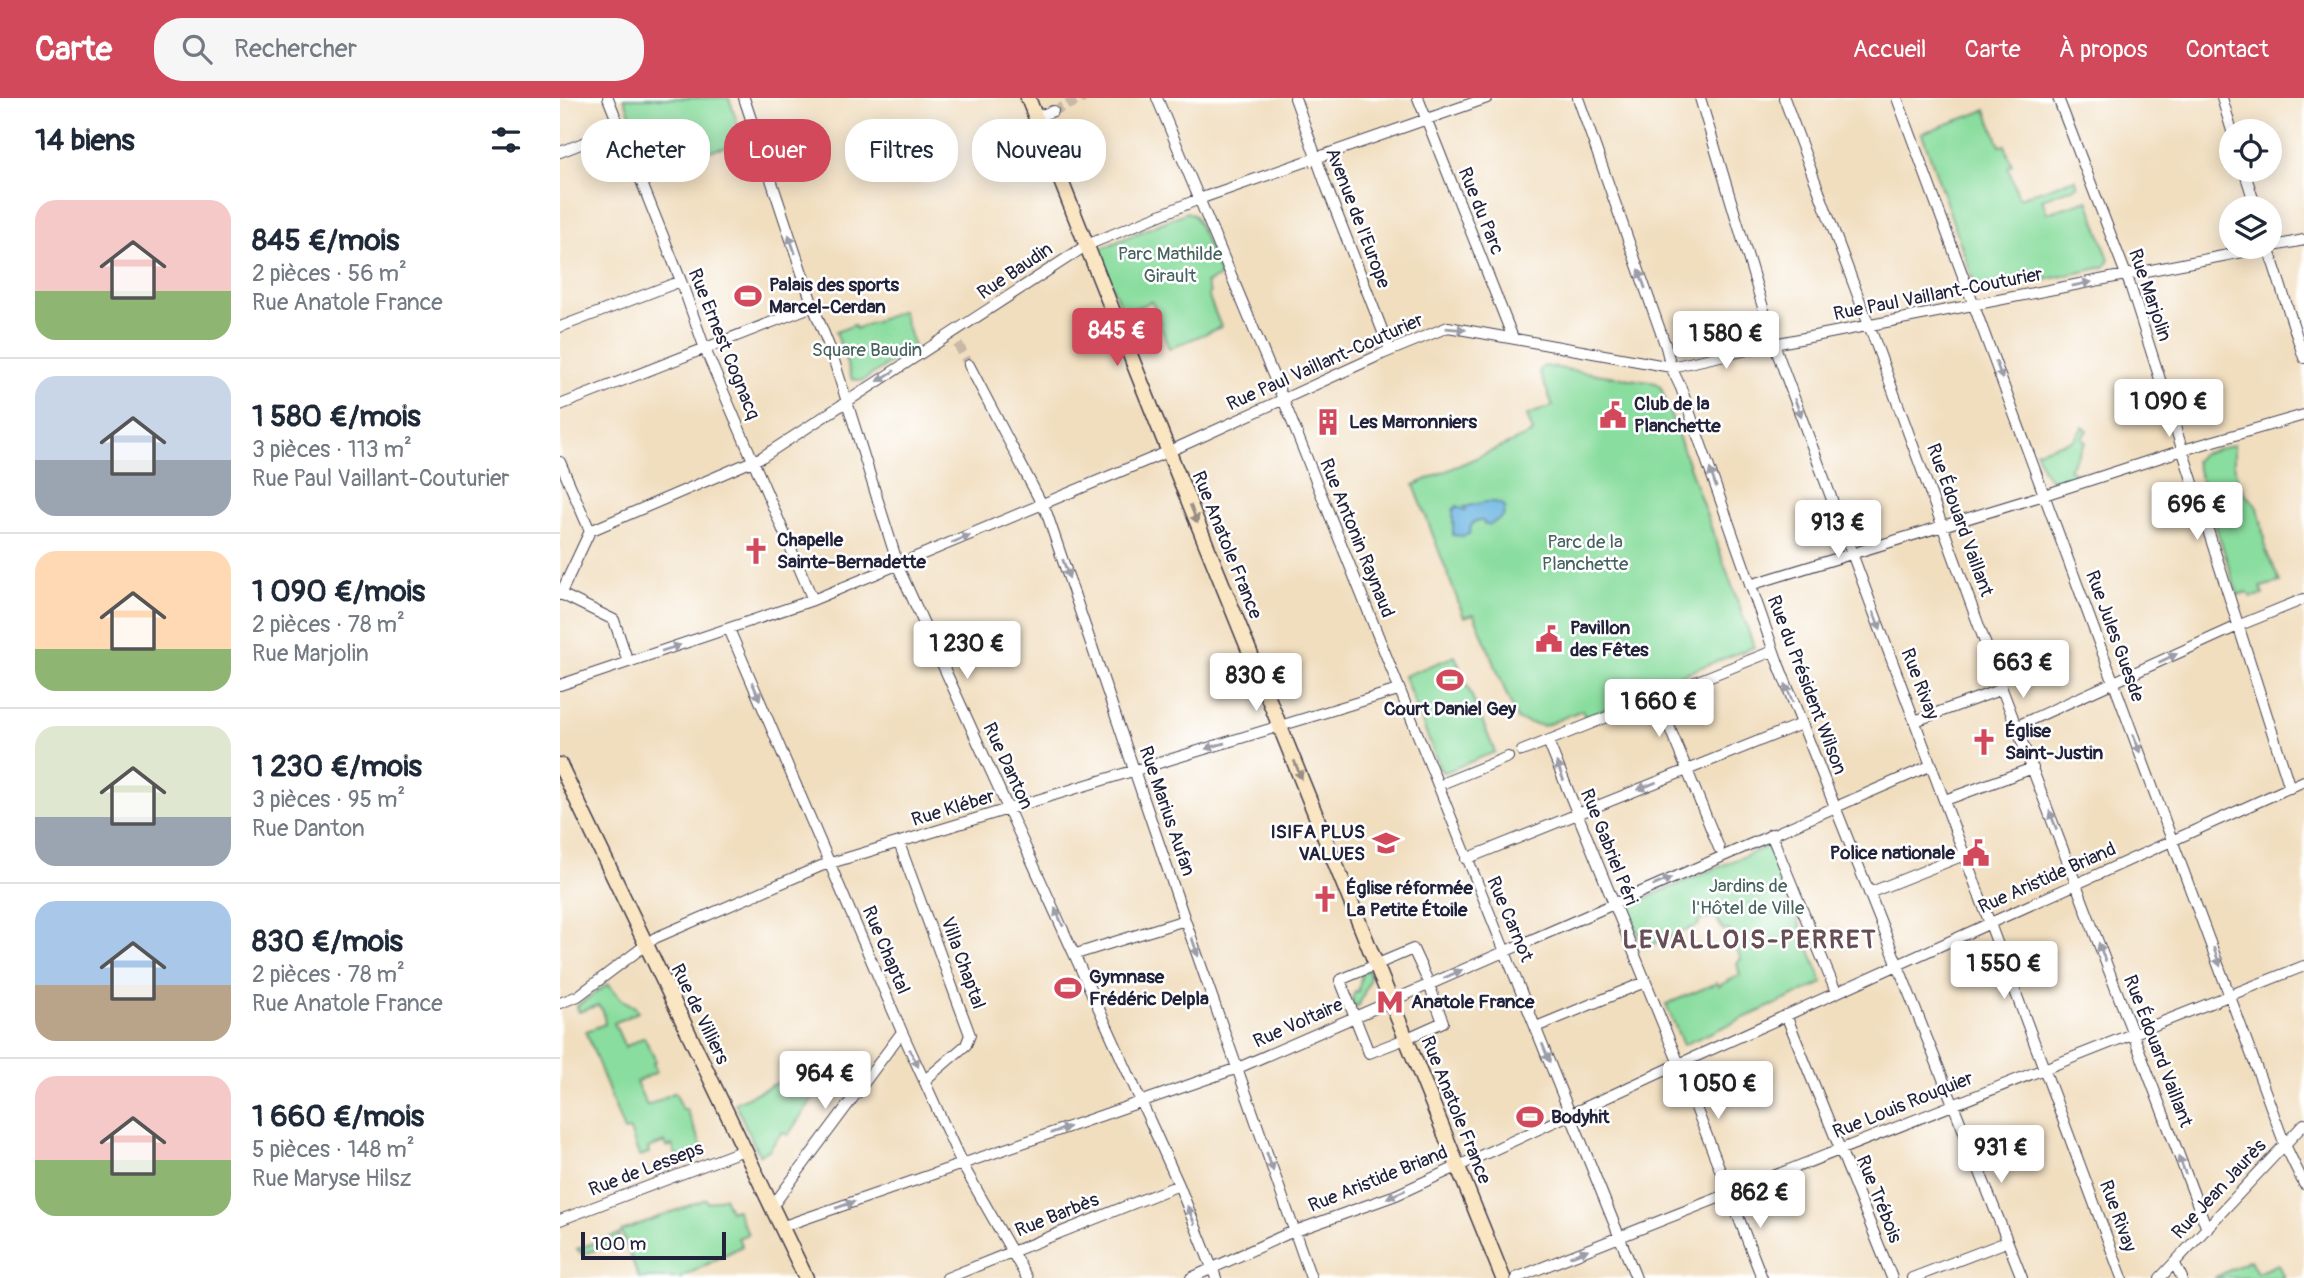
<!DOCTYPE html>
<html lang="fr">
<meta charset="utf-8">
<style>
:root{--surface:#fff;--page:#f6f6f7;--text:#1f2937;--muted:#747a83;--line:#e0e1e3;--accent:#d1495b}
body{margin:0;font-family:Pangolin,sans-serif;background:var(--page);color:var(--text);height:100vh;display:flex;flex-direction:column;font-size:26px;white-space:nowrap}
*{box-sizing:border-box;margin:0}
p{font-size:23px;color:var(--muted)}
.icon{flex:none;width:38px;height:38px;fill:none;stroke:currentColor;stroke-width:2;stroke-linecap:round;stroke-linejoin:round}
.map{position:relative;flex:1;overflow:hidden}
.drawer{display:flex;flex-direction:column;background:var(--surface);width:560px}
.drawer>*{flex:none}
.hud{position:absolute;left:21px;top:21px;width:665px;height:63px;display:flex;gap:14px}
.buttons{position:absolute;left:1659px;top:21px;display:grid;gap:14px}
.buttons a{display:grid;place-items:center;width:63px;height:63px;border-radius:50%;background:var(--surface);box-shadow:0 4px 18px #0003;font-size:35px}
.scale{position:absolute;left:21px;bottom:18px;width:145px;box-sizing:border-box;padding-left:7px;border:4px solid #22223b;border-top:0;font-size:19px;line-height:24px;white-space:nowrap;color:#22223b;-webkit-text-stroke:5px #fff;paint-order:stroke}
.price{position:absolute;translate:-50% -60px;padding:0 16px;border-radius:7px;background:#fff;color:#222;font-size:23px;line-height:46px;filter:drop-shadow(0 2px 4px #0008)}
.price::after{content:'';position:absolute;left:50%;top:42px;width:21px;height:16px;margin-left:-10px;background:inherit;clip-path:polygon(0 0,100% 0,50% 100%)}
.price.on{background:var(--accent);color:#fff}
ul{padding:0;list-style:none}
li{display:flex;align-items:center;gap:21px;height:175px;padding:0 35px}
li+li{border-top:2px solid var(--line)}
li span{display:grid;place-items:center;flex:none;width:196px;height:140px;border-radius:21px;color:#555}
li>.icon{margin-inline-start:auto}
span .icon{width:84px;height:84px;fill:#fffc;stroke-width:1}
li b{font-size:30px}
h2{display:flex;justify-content:space-between;align-items:center;height:84px;padding:0 35px;font-size:30px}
.tag{padding:0 24px;border-radius:28px;background:var(--surface);box-shadow:0 4px 18px #0003;font-size:24px;line-height:63px}
.tag.on{background:var(--accent);color:#fff}
header{display:flex;align-items:center;gap:42px;box-sizing:border-box;height:98px;padding:0 35px;background:var(--accent);color:#fff}
header strong{font-size:33px}
nav{display:flex;gap:38px;margin-inline-start:auto;font-size:24px}
.search{width:490px;height:63px;background:var(--page);display:flex;align-items:center;gap:18px;box-sizing:border-box;padding:0 24px;border-radius:28px;color:var(--muted);font-size:26px}
main{display:flex;flex:1;min-height:0}
.map>svg:first-child{display:block}
.green{fill:#89dd9e;stroke:#56806c;stroke-width:2}
.water{fill:#68b3e1;stroke:#456a8e;stroke-width:2}
.lines{fill:none;stroke-linecap:round;stroke-linejoin:round}
.street-tunnel{stroke:#c8b8a5;stroke-width:10;stroke-dasharray:10 5;stroke-linecap:butt}
.street-casing{stroke:#413e4f;stroke-width:12}
.secondary-casing{stroke:#413e4f;stroke-width:17}
.street{stroke:#fff;stroke-width:10}
.secondary{stroke:#fbe6c4;stroke-width:14}
.oneway{fill:#9c9ca7}
.oneway2{fill:#998e86}
.labels{text-anchor:middle;dominant-baseline:central;stroke-width:5;stroke-linejoin:round;paint-order:stroke}
.street-label{font-size:19px;fill:#22223b;stroke:#fff}
.park-label{font-size:19px;fill:#46635e;stroke:#fff}
.poi-label{font-size:19px;font-weight:bold;fill:#22223b;stroke:#fff;text-anchor:start}
.district-label{font-size:26px;font-weight:bold;letter-spacing:2px;fill:#674d54;stroke:#fff}
</style>
<header>
<strong>Carte</strong>
<div class="search"><svg class="icon" aria-label="search" viewBox="0 0 24 24"><circle cx="10" cy="10" r="6"/><path d="M15 15l6 6"/></svg>Rechercher</div>
<nav><a>Accueil</a><a>Carte</a><a>À propos</a><a>Contact</a></nav>
</header>
<main>
<section class="drawer">
<h2>14 biens<svg class="icon" aria-label="filters" viewBox="0 0 24 24"><path d="M4 7h16M4 17h16"/><circle cx="9" cy="7" r="2"/><circle cx="15" cy="17" r="2"/></svg></h2>
<ul>
<li><span style="background:linear-gradient(#f6c9c9 65%,#8fb573 0)"><svg class="icon" aria-label="home" viewBox="0 0 24 24"><path d="M3 11l9-7 9 7M6 9v11h12V9"/></svg></span><div><b>845 €/mois</b><p>2 pièces · 56 m²</p><p>Rue Anatole France</p></div></li>
<li><span style="background:linear-gradient(#c9d6e8 60%,#9aa5b1 0)"><svg class="icon" aria-label="home" viewBox="0 0 24 24"><path d="M3 11l9-7 9 7M6 9v11h12V9"/></svg></span><div><b>1 580 €/mois</b><p>3 pièces · 113 m²</p><p>Rue Paul Vaillant-Couturier</p></div></li>
<li><span style="background:linear-gradient(#ffd9b3 70%,#8fb573 0)"><svg class="icon" aria-label="home" viewBox="0 0 24 24"><path d="M3 11l9-7 9 7M6 9v11h12V9"/></svg></span><div><b>1 090 €/mois</b><p>2 pièces · 78 m²</p><p>Rue Marjolin</p></div></li>
<li><span style="background:linear-gradient(#dfe7d0 65%,#9aa5b1 0)"><svg class="icon" aria-label="home" viewBox="0 0 24 24"><path d="M3 11l9-7 9 7M6 9v11h12V9"/></svg></span><div><b>1 230 €/mois</b><p>3 pièces · 95 m²</p><p>Rue Danton</p></div></li>
<li><span style="background:linear-gradient(#a9c7e8 60%,#b9a48a 0)"><svg class="icon" aria-label="home" viewBox="0 0 24 24"><path d="M3 11l9-7 9 7M6 9v11h12V9"/></svg></span><div><b>830 €/mois</b><p>2 pièces · 78 m²</p><p>Rue Anatole France</p></div></li>
<li><span style="background:linear-gradient(#f6c9c9 60%,#8fb573 0)"><svg class="icon" aria-label="home" viewBox="0 0 24 24"><path d="M3 11l9-7 9 7M6 9v11h12V9"/></svg></span><div><b>1 660 €/mois</b><p>5 pièces · 148 m²</p><p>Rue Maryse Hilsz</p></div></li>
</ul>
</section>
<div class="map">
<svg width="1744" height="1180" viewBox="0 0 1744 1180">
<rect width="100%" height="100%" fill="#fff"/>
<filter id="ink" filterUnits="userSpaceOnUse"><feTurbulence type="fractalNoise" baseFrequency=".0143" numOctaves="2"/><feDisplacementMap in="SourceGraphic" scale="14" xChannelSelector="R" yChannelSelector="G"/><feConvolveMatrix kernelMatrix="1 2 1 2 8 2 1 2 1" color-interpolation-filters="sRGB"/></filter>
<filter id="wash" filterUnits="userSpaceOnUse"><feTurbulence type="fractalNoise" baseFrequency=".00686" numOctaves="4" result="noise"/><feDisplacementMap in="SourceGraphic" scale="28" xChannelSelector="R" yChannelSelector="G"/><feGaussianBlur stdDeviation="1.57" result="paint"/><feColorMatrix in="noise" values="0 0 0 0 0 0 0 0 0 0 0 0 0 0 0 0 0 1.4 0 .05"/><feComposite in="paint" operator="in"/></filter>
<g filter="url(#wash)">
<rect width="100%" height="100%" fill="#f1debf"/>
<path class="green" d="M64,0H169L184,45L90,67Z
M1426,12L1440,48L1445,47L1452,67L1448,69L1459,100L1515,81L1518,88L1482,101L1487,115L1528,102L1549,162L1544,169L1425,195L1416,190L1362,35Z
M627,114L635,118L661,178L646,185L650,195L648,197L661,229L609,251L592,203L563,215L539,155L540,151Z
M342,213L354,249L302,283L292,281L276,234L294,227L296,231Z
M984,268L1096,285L1101,290L1194,549L1066,598L1068,603L1025,619L1022,612L984,628L957,622L914,516L904,519L854,387L973,335L967,317L993,308L979,273Z
M1523,329L1527,332L1522,341L1526,344L1509,371L1518,377L1494,384C1483,378 1480,364 1476,353L1514,342Z
M1674,347V366L1678,383L1685,396L1696,407L1701,423L1706,453L1720,484L1701,489L1703,497L1691,499L1687,494L1678,497L1635,363L1642,356Z
M895,558L935,654L885,674L881,673L844,578Z
M1208,748L1263,885L1123,947L1106,906L1157,885L1159,888L1180,877L1177,865L1181,861L1169,832H1163L1155,818L1138,824L1139,827L1084,850L1067,808Z
M810,872L809,883L799,907L795,909L792,901L795,893L798,894L802,875Z
M48,886L61,901L75,909L78,914L54,925L65,949L84,939L96,963L93,965L97,974L76,984L87,1008L115,994L123,1012L126,1011L146,1058L116,1067L115,1064L118,1062L112,1047L107,1049L105,1044L88,1050L89,1055L79,1058L70,1032L64,1033L26,933L45,926L43,913L38,907L19,914L17,908Z
M257,966L273,977L251,1003L228,1037L222,1034L209,1052L199,1057L175,1005Z
M164,1099L170,1113L176,1111L188,1136L178,1140L182,1148L121,1180H79L61,1133L146,1101L148,1105Z
M59,1136V1142L55,1146L22,1156L17,1151Z
M1690,1162L1697,1175L1718,1166L1724,1180H1654Z"/>
<path class="water" d="M925,404H936L945,408L943,419L929,427L924,426L923,423H915L911,428L909,436L903,438L893,437V412L897,408L905,413L906,411L904,409Z"/>
</g>
<g filter="url(#ink)">
<g class="lines">
<path class="street-tunnel" d="M493,13L524,0
M398,246L409,267"/>
<defs>
<path id="street" d="M48,0L121,183L145,251L253,502
M184,0L253,208L271,253L340,473L619,1087L656,1180
M597,0L723,301L1076,1180
M735,0L767,90L830,252
M858,0L953,240
M1018,0L1106,249L1111,269L1121,290L1218,565L1462,1180
M1140,0L1214,246L1562,1180
M1224,0L1313,238L1442,591L1647,1131
M1337,0L1725,1047L1744,1086
M1498,0L1570,187L1730,690
M1662,0L1672,33
M476,19L493,13
M0,54L59,31
M1684,72L1696,110
M1708,149L1744,260
M0,229L121,183
M409,267L487,416L625,822L751,1180
M0,307L253,208
M0,364L30,433
M30,433L202,359L527,147L639,101L927,0
M1190,487L1484,397L1623,352L1744,317
M1,496L54,522L68,564
M0,497L30,433
M169,531L342,934L402,1066L467,1180
M0,587L253,502L619,349L822,256L888,229L1111,269L1214,246L1744,142
M1097,599L1159,750
M1355,623L1442,591
M1457,628L1680,527L1744,501
M988,643L1119,966L1202,1180
M962,653L1213,553
M886,684L948,659
M1385,702L1473,670
M1211,736L1276,894
M339,745L410,937L406,947L365,982
M906,761L1241,626
M1309,795L1404,757
M516,856L625,822
M0,905L18,898L95,840L261,768L838,592
M1226,917L1332,1180
M976,929L1085,884
M854,937L883,924L871,892
M840,943L809,955L780,882L853,851L866,879
M211,1110L342,934
M0,1122L184,1052
M221,1129L678,970L1372,667
M1616,1168L1622,1180
M387,1180L619,1087
M631,1180L727,1136L836,1097L1119,966L1744,683
M956,1180L1744,868
M1352,1180L1441,1146
M1600,1180L1744,1026"/>
<path id="secondary" d="M468,0L612,362L943,1180
M0,667L246,1180"/>
</defs>
<use href="#street" class="street-casing"/>
<use href="#secondary" class="secondary-casing"/>
<use href="#street" class="street"/>
<use href="#secondary" class="secondary"/>
</g>
<defs><path id="oneway-solid" d="M-6-.8H1V-3.2L6.5 0L1 3.2V.8H-6Z" transform="scale(1.75)"/></defs>
<g class="oneway">
<use href="#oneway-solid" transform="translate(232 146) rotate(-109)"/>
<use href="#oneway-solid" transform="translate(1082 181) rotate(-109)"/>
<use href="#oneway-solid" transform="translate(1522 186) rotate(-11)"/>
<use href="#oneway-solid" transform="translate(896 231) rotate(5)"/>
<use href="#oneway-solid" transform="translate(1439 272) rotate(70)"/>
<use href="#oneway-solid" transform="translate(326 278) rotate(148)"/>
<use href="#oneway-solid" transform="translate(1238 310) rotate(70)"/>
<use href="#oneway-solid" transform="translate(1153 380) rotate(-109)"/>
<use href="#oneway-solid" transform="translate(401 441) rotate(-22)"/>
<use href="#oneway-solid" transform="translate(506 471) rotate(71)"/>
<use href="#oneway-solid" transform="translate(1317 523) rotate(69)"/>
<use href="#oneway-solid" transform="translate(111 550) rotate(-18)"/>
<use href="#oneway-solid" transform="translate(1608 560) rotate(-25)"/>
<use href="#oneway-solid" transform="translate(196 593) rotate(67)"/>
<use href="#oneway-solid" transform="translate(1229 595) rotate(-111)"/>
<use href="#oneway-solid" transform="translate(1577 646) rotate(69)"/>
<use href="#oneway-solid" transform="translate(655 648) rotate(163)"/>
<use href="#oneway-solid" transform="translate(1000 673) rotate(-111)"/>
<use href="#oneway-solid" transform="translate(1087 688) rotate(158)"/>
<use href="#oneway-solid" transform="translate(1493 722) rotate(-111)"/>
<use href="#oneway-solid" transform="translate(1102 784) rotate(-23)"/>
<use href="#oneway-solid" transform="translate(499 819) rotate(-114)"/>
<use href="#oneway-solid" transform="translate(635 849) rotate(71)"/>
<use href="#oneway-solid" transform="translate(1542 854) rotate(-110)"/>
<use href="#oneway-solid" transform="translate(1657 859) rotate(70)"/>
<use href="#oneway-solid" transform="translate(893 876) rotate(-24)"/>
<use href="#oneway-solid" transform="translate(986 955) rotate(68)"/>
<use href="#oneway-solid" transform="translate(354 960) rotate(64)"/>
<use href="#oneway-solid" transform="translate(500 1032) rotate(-19)"/>
<use href="#oneway-solid" transform="translate(710 1064) rotate(71)"/>
<use href="#oneway-solid" transform="translate(1622 1067) rotate(-111)"/>
<use href="#oneway-solid" transform="translate(836 1096) rotate(157)"/>
<use href="#oneway-solid" transform="translate(285 1107) rotate(-19)"/>
<use href="#oneway-solid" transform="translate(631 1117) rotate(-112)"/>
<use href="#oneway-solid" transform="translate(1019 1155) rotate(-22)"/>
</g>
<g class="oneway2">
<use href="#oneway-solid" transform="translate(634 416) rotate(68)"/>
<use href="#oneway-solid" transform="translate(738 672) rotate(68)"/>
</g>
</g>
<defs>
<symbol id="stadium-bare" viewBox="-9 -9 18 18"><path d="M0-5a6.5 5 0 1 0 0 10a6.5 5 0 1 0 0-10ZM-3.5-1.8h7v3.6h-7Z" fill="#d1495b" stroke="#fff" stroke-width="2.5" paint-order="stroke"/></symbol>
<symbol id="civic-bare" viewBox="-9 -9 18 18"><path d="M-.6-6.5H3V-4.5H.6V-3L4-1V1h2V6H-6V1h2V-1L-.6-3ZM-1.2 2.5V6h2.4V2.5Z" fill="#d1495b" stroke="#fff" stroke-width="2.5" paint-order="stroke"/></symbol>
<symbol id="building-bare" viewBox="-9 -9 18 18"><path d="M-4-6H4V6H1V3H-1V6H-4ZM-2.5-4.3h1.7v1.8h-1.7ZM.8-4.3h1.7v1.8H.8ZM-2.5-1h1.7V.8h-1.7ZM.8-1h1.7V.8H.8Z" fill="#d1495b" stroke="#fff" stroke-width="2.5" paint-order="stroke"/></symbol>
<symbol id="church-bare" viewBox="-9 -9 18 18"><path d="M-1.2-6h2.4v3.5h3.3v2.4h-3.3V6h-2.4V-.1h-3.3v-2.4h3.3Z" fill="#d1495b" stroke="#fff" stroke-width="2.5" paint-order="stroke"/></symbol>
<symbol id="university-bare" viewBox="-9 -9 18 18"><path d="M0-5L7-2L0 1L-7-2ZM-4 1L0 2.5L4 1V4Q0 6-4 4Z" fill="#d1495b" stroke="#fff" stroke-width="2.5" paint-order="stroke"/></symbol>
<symbol id="metro-bare" viewBox="-9 -9 18 18"><path d="M-5.5 5V-5H-3L0 0L3-5H5.5V5H3V-.5L0 4L-3-.5V5Z" fill="#d1495b" stroke="#fff" stroke-width="2.5" paint-order="stroke"/></symbol>
</defs>
<g fill-rule="evenodd">
<use href="#stadium-bare" x="169" y="179" width="38" height="38"/>
<use href="#civic-bare" x="1034" y="298" width="38" height="38"/>
<use href="#building-bare" x="749" y="305" width="38" height="38"/>
<use href="#church-bare" x="177" y="434" width="38" height="38"/>
<use href="#civic-bare" x="970" y="522" width="38" height="38"/>
<use href="#stadium-bare" x="871" y="563" width="38" height="38"/>
<use href="#church-bare" x="1405" y="625" width="38" height="38"/>
<use href="#university-bare" x="807" y="726" width="38" height="38"/>
<use href="#civic-bare" x="1397" y="736" width="38" height="38"/>
<use href="#church-bare" x="746" y="782" width="38" height="38"/>
<use href="#stadium-bare" x="489" y="871" width="38" height="38"/>
<use href="#metro-bare" x="811" y="885" width="38" height="38"/>
<use href="#stadium-bare" x="951" y="1000" width="38" height="38"/>
</g>
<g class="labels">
<g class="street-label">
<text transform="translate(921 113) rotate(68)">Rue du Parc</text>
<text transform="translate(798 120) rotate(69)">Avenue de l'Europe</text>
<text transform="translate(455 173) rotate(-34)">Rue Baudin</text>
<text transform="translate(1378 196) rotate(-11)">Rue Paul Vaillant-Couturier</text>
<text transform="translate(1590 197) rotate(71)">Rue Marjolin</text>
<text transform="translate(164 246) rotate(68)">Rue Ernest Cognacq</text>
<text transform="translate(765 264) rotate(-24)">Rue Paul Vaillant-Couturier</text>
<text transform="translate(1400 422) rotate(70)">Rue Édouard Vaillant</text>
<text transform="translate(797 440) rotate(68)">Rue Antonin Raynaud</text>
<text transform="translate(667 447) rotate(68)">Rue Anatole France</text>
<text transform="translate(1555 538) rotate(70)">Rue Jules Guesde</text>
<text transform="translate(1360 586) rotate(69)">Rue Rivay</text>
<text transform="translate(1247 587) rotate(69)">Rue du Président Wilson</text>
<text transform="translate(448 668) rotate(65)">Rue Danton</text>
<text transform="translate(393 710) rotate(-17)">Rue Kléber</text>
<text transform="translate(607 713) rotate(71)">Rue Marius Aufan</text>
<text transform="translate(1049 749) rotate(68)">Rue Gabriel Péri</text>
<text transform="translate(1487 780) rotate(-24)">Rue Aristide Briand</text>
<text transform="translate(950 821) rotate(67)">Rue Carnot</text>
<text transform="translate(326 852) rotate(67)">Rue Chaptal</text>
<text transform="translate(403 865) rotate(70)">Villa Chaptal</text>
<text transform="translate(140 916) rotate(64)">Rue de Villiers</text>
<text transform="translate(738 925) rotate(-24)">Rue Voltaire</text>
<text transform="translate(1598 953) rotate(69)">Rue Édouard Vaillant</text>
<text transform="translate(1343 1007) rotate(-22)">Rue Louis Rouquier</text>
<text transform="translate(896 1012) rotate(68)">Rue Anatole France</text>
<text transform="translate(86 1071) rotate(-21)">Rue de Lesseps</text>
<text transform="translate(818 1081) rotate(-22)">Rue Aristide Briand</text>
<text transform="translate(1659 1091) rotate(-47)">Rue Jean Jaurès</text>
<text transform="translate(1319 1101) rotate(68)">Rue Trébois</text>
<text transform="translate(497 1117) rotate(-22)">Rue Barbès</text>
<text transform="translate(1558 1118) rotate(70)">Rue Rivay</text>
</g>
<g class="park-label">
<text x="610" y="156">Parc Mathilde<tspan x="610" dy="22">Girault</tspan></text>
<text x="307" y="252">Square Baudin</text>
<text x="1025" y="444">Parc de la<tspan x="1025" dy="22">Planchette</tspan></text>
<text x="1188" y="788">Jardins de<tspan x="1188" dy="22">l'Hôtel de Ville</tspan></text>
</g>
<g class="poi-label">
<text x="209" y="187">Palais des sports<tspan x="209" dy="22">Marcel-Cerdan</tspan></text>
<text x="1074" y="306">Club de la<tspan x="1074" dy="22">Planchette</tspan></text>
<text x="789" y="324">Les Marronniers</text>
<text x="217" y="442">Chapelle<tspan x="217" dy="22">Sainte-Bernadette</tspan></text>
<text x="1010" y="530">Pavillon<tspan x="1010" dy="22">des Fêtes</tspan></text>
<text x="890" y="611" text-anchor="middle">Court Daniel Gey</text>
<text x="1445" y="633">Église<tspan x="1445" dy="22">Saint-Justin</tspan></text>
<text x="805" y="734" text-anchor="end">ISIFA PLUS<tspan x="805" dy="22">VALUES</tspan></text>
<text x="1395" y="755" text-anchor="end">Police nationale</text>
<text x="786" y="790">Église réformée<tspan x="786" dy="22">La Petite Étoile</tspan></text>
<text x="529" y="879">Gymnase<tspan x="529" dy="22">Frédéric Delpla</tspan></text>
<text x="851" y="904">Anatole France</text>
<text x="991" y="1019">Bodyhit</text>
</g>
<g class="district-label">
<text x="1190" y="842">LEVALLOIS-PERRET</text>
</g>
</g>
</svg>
<div class="buttons">
<a><svg class="icon" aria-label="locate" viewBox="0 0 24 24"><circle cx="12" cy="12" r="6"/><path d="M12 2v4M12 18v4M2 12h4M18 12h4"/></svg></a>
<a><svg class="icon" aria-label="layers" viewBox="0 0 24 24"><path d="M12 4l9 5-9 5-9-5zM3 14l9 5 9-5"/></svg></a>
</div>
<div class="scale">100 m</div>
<b class="price on" style="left:557px;top:270px">845 €</b>
<b class="price" style="left:1166px;top:273px">1 580 €</b>
<b class="price" style="left:1609px;top:341px">1 090 €</b>
<b class="price" style="left:1637px;top:444px">696 €</b>
<b class="price" style="left:1278px;top:462px">913 €</b>
<b class="price" style="left:407px;top:583px">1 230 €</b>
<b class="price" style="left:1463px;top:602px">663 €</b>
<b class="price" style="left:696px;top:615px">830 €</b>
<b class="price" style="left:1099px;top:641px">1 660 €</b>
<b class="price" style="left:1444px;top:903px">1 550 €</b>
<b class="price" style="left:265px;top:1013px">964 €</b>
<b class="price" style="left:1158px;top:1023px">1 050 €</b>
<b class="price" style="left:1441px;top:1087px">931 €</b>
<b class="price" style="left:1200px;top:1132px">862 €</b>
<div class="hud">
<a class="tag">Acheter</a>
<a class="tag on">Louer</a>
<a class="tag">Filtres</a>
<a class="tag">Nouveau</a>
</div>
</div>
</main>
